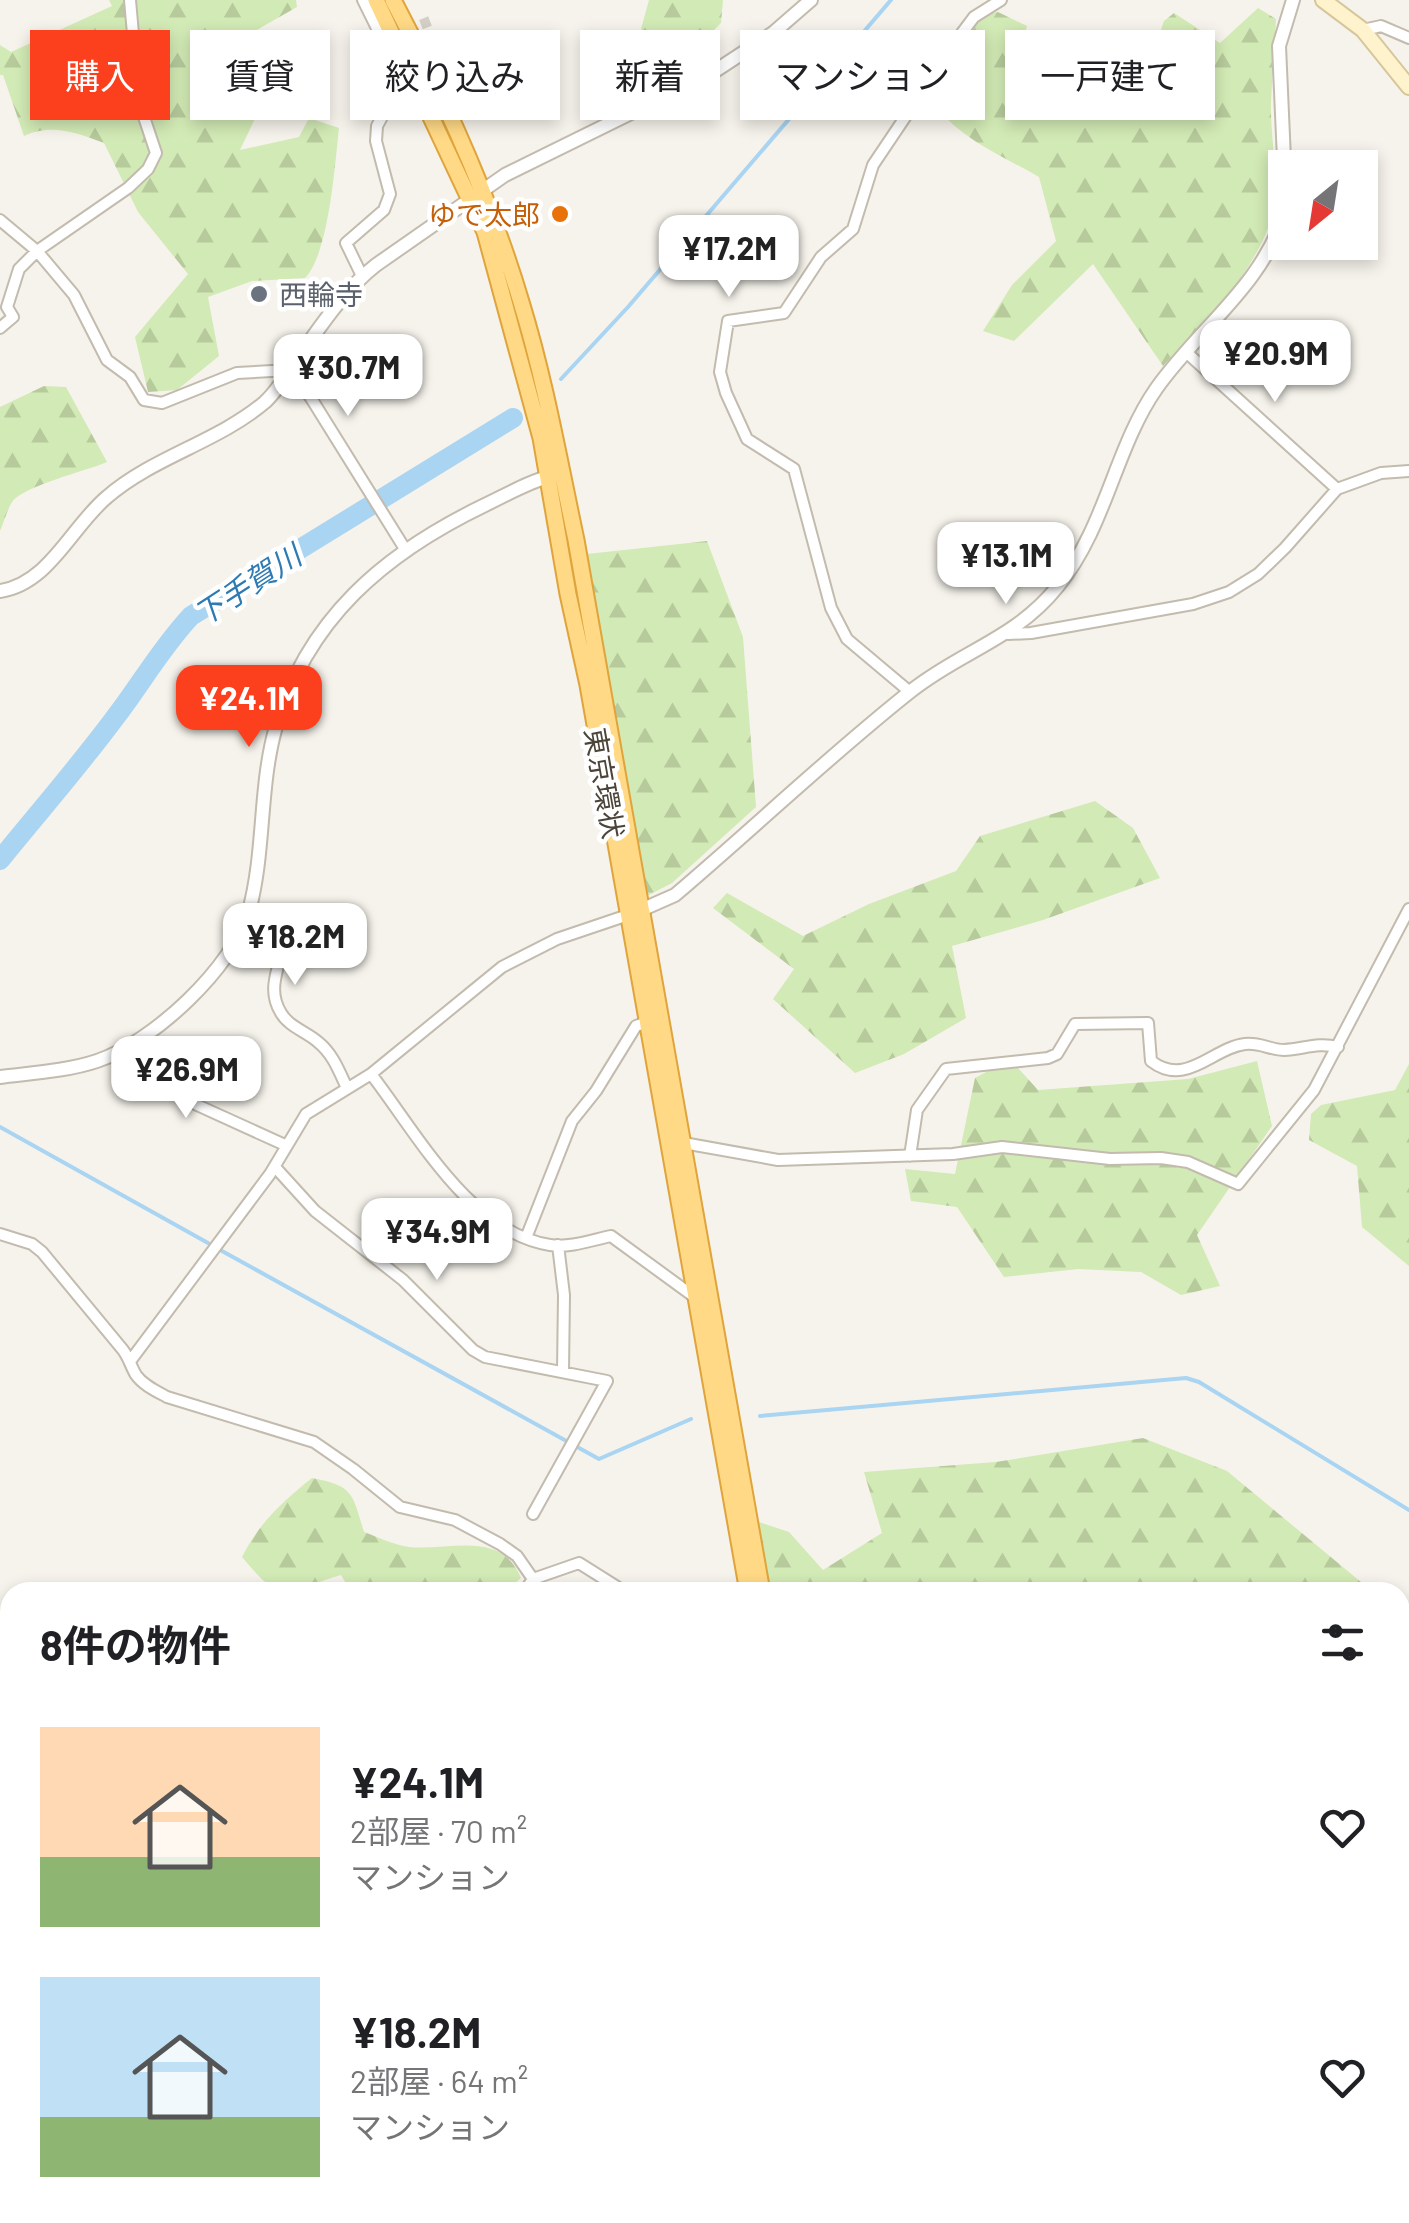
<!DOCTYPE html>
<html lang="ja">
<meta charset="utf-8">
<style>
:root{--surface:#fff;--page:#f2f2f2;--text:#202124;--muted:#757577;--accent:#fc3f1d}
body{margin:0;font-family:Barlow,"Noto Sans JP",sans-serif;background:var(--page);color:var(--text);height:100vh;display:flex;flex-direction:column;font-size:38px;white-space:nowrap}
*{box-sizing:border-box;margin:0}
p{font-size:32px;color:var(--muted)}
.icon{flex:none;width:55px;height:55px;fill:none;stroke:currentColor;stroke-width:2;stroke-linecap:round;stroke-linejoin:round}
.map{position:relative;flex:1;overflow:hidden}
.drawer{position:absolute;left:0px;top:1582px;width:1410px;height:642px;display:flex;flex-direction:column;background:var(--surface);border-radius:30px 30px 0 0;box-shadow:0 5px 15px #0003}
.drawer>*{flex:none}
.top-card{position:absolute;left:30px;top:30px;width:1350px;height:90px;display:flex;gap:20px}
.needle{width:65px;rotate:210deg}
.controls{position:absolute;left:1268px;top:150px;display:grid;gap:20px}
.controls a{display:grid;place-items:center;width:110px;height:110px;border-radius:0px;background:var(--surface);box-shadow:0 5px 15px #0003;font-size:50px}
.price{position:absolute;translate:-50% -85px;padding:0 22px;border-radius:20px;background:#fff;color:#222;font-size:32px;line-height:65px;filter:drop-shadow(0 2px 5px #0008)}
.price::after{content:'';position:absolute;left:50%;top:60px;width:30px;height:22px;margin-left:-15px;background:inherit;clip-path:polygon(0 0,100% 0,50% 100%)}
.price.active{background:var(--accent);color:#fff}
ul{padding:0;list-style:none}
li{display:flex;align-items:center;gap:30px;height:250px;padding:0 40px}
li span{display:grid;place-items:center;flex:none;width:280px;height:200px;border-radius:0px;color:#555}
li>.icon{margin-inline-start:auto}
span .icon{width:120px;height:120px;fill:#fffc;stroke-width:1}
li b{font-size:42px}
h2{display:flex;justify-content:space-between;align-items:center;height:120px;padding:0 40px;font-size:42px}
.tag{padding:0 35px;border-radius:0px;background:var(--surface);box-shadow:0 5px 15px #0003;font-size:35px;line-height:90px}
.tag.active{background:var(--accent);color:#fff}
.map>svg:first-child{display:block}
.forest{fill:url(#forest-firs)}
.lines{fill:none;stroke-linecap:round;stroke-linejoin:round}
.stream{stroke:#a9d4f2;stroke-width:4}
.river{stroke:#a9d4f2;stroke-width:20}
.minor-tunnel{stroke:#d4d0c8;stroke-width:10;stroke-dasharray:10 5;stroke-linecap:butt}
.minor-casing{stroke:#c2bbae;stroke-width:14}
.tertiary-casing{stroke:#c2bbae;stroke-width:16}
.secondary-casing{stroke:#d6c79b;stroke-width:18}
.trunk-casing{stroke:#e0a43c;stroke-width:19}
.minor{stroke:#fff;stroke-width:10}
.tertiary{stroke:#fff;stroke-width:12}
.secondary{stroke:#fff3cd;stroke-width:14}
.trunk{stroke:#ffd985;stroke-width:15}
.food-dot{fill:#e8710a;stroke:#fff;stroke-width:4}
.worship-dot{fill:#6b7280;stroke:#fff;stroke-width:4}
.labels{text-anchor:middle;dominant-baseline:central;stroke-width:9;stroke-linejoin:round;paint-order:stroke}
.food-label{font-size:28px;fill:#c56008;stroke:#fff;text-anchor:end}
.worship-label{font-size:28px;fill:#5b616d;stroke:#fff;text-anchor:start}
.street-label{font-size:28px;fill:#4b4439;stroke:#fff}
.water-label{font-size:30px;font-style:italic;fill:#2e7ab2;stroke:#fff}
</style>
<div class="map">
<svg width="1409" height="2223" viewBox="0 0 1409 2223">
<defs>
<pattern id="forest-firs" width="22" height="20" patternUnits="userSpaceOnUse" patternTransform="scale(2.5)"><rect width="22" height="20" fill="#d2eab5"/><path d="M5 1l3.5 6h-7zM16 11l3.5 6h-7z" fill="#b6ca9c"/></pattern>
</defs>
<rect width="100%" height="100%" fill="#f6f3ec"/>
<path class="forest" d="M109,0H296L297,7L232,44L251,75L261,106L240,150L299,137L309,118L339,128C335,163 329,254 305,278L252,281L208,297L219,356L177,390L148,392L135,337L188,274L138,212L104,143C76,133 53,123 24,136L3,75H0V45L11,52L112,6Z
M649,0H723L721,23L707,37L668,58L653,52L641,29Z
M1258,8L1276,19C1275,47 1272,75 1271,103C1270,139 1282,193 1269,226C1247,282 1204,323 1163,366L1093,264L1014,341L983,331L1012,285L1056,241L1039,177C1001,155 955,137 931,99L938,62L967,18L998,12L1027,26L1011,87L1041,116L1074,87L1093,80L1137,99L1164,21L1174,13L1220,43Z
M44,386L66,387L107,462C86,471 23,486 12,502C7,510 4,522 0,531V407Z
M707,541L743,637L756,807L672,883L647,896L587,554Z
M1095,801L1133,828L1160,878L1043,920L952,946L966,1018L904,1054L855,1073L773,999L794,969L713,908L727,893L803,936L869,904L956,871L980,836Z
M1010,1059L1038,1090L1188,1079L1257,1061L1272,1126L1197,1235L1220,1286L1181,1295L1141,1272L1078,1269L1004,1277L957,1207L911,1201L905,1169L955,1174L975,1078Z
M1409,1064V1266L1362,1227L1357,1166L1309,1140L1311,1114L1321,1105L1395,1090Z
M1143,1438L1227,1471L1373,1592H769L759,1522L789,1532L823,1570L882,1533L864,1472L996,1462Z
M312,1478C354,1486 352,1493 364,1532C378,1537 394,1545 409,1547C450,1551 501,1529 521,1578L504,1592H351L341,1575C285,1591 285,1609 242,1557C259,1523 282,1502 312,1478Z
M1400,1615L1409,1623V1701L1400,1697Z
M0,1845L10,1850V2107L6,2109L0,2106Z
M77,2215H194L209,2223H71Z
M238,2215H468L466,2223H234Z
M551,2215H774L776,2223H547Z
M899,2215H992L997,2223H911Z
M1176,2215H1360L1363,2223H1176Z"/>
<g class="lines">
<path class="stream" d="M561,379L628,307L891,0
M0,1127L208,1243
M222,1251L599,1459L691,1419
M760,1416L1186,1378L1199,1382L1409,1510"/>
<path class="river" d="M0,860C39,812 80,765 117,715C142,682 162,647 191,616L513,418"/>
<path class="minor-tunnel" d="M407,30L430,21"/>
<defs>
<path id="minor" d="M363,0L407,89L420,90
M1363,30L1381,26L1409,38
M0,220L37,251L74,295L107,360L130,377L144,400L162,403L237,373L290,370L311,398L405,549
M362,276L346,243L384,210L390,194L376,141L377,126L389,104V93L368,48L382,38
M0,328L13,317L7,307L19,269L37,251L128,188L148,169L156,153L139,102L130,0
M1186,352L1337,489
M1008,634L1031,633L1193,604L1229,592L1258,574L1285,548L1337,489L1381,473L1409,471
M910,692L847,639L831,608L794,469L747,439L726,393L720,372L728,321L784,313L821,257L853,229L873,165L959,37L974,17L1001,0
M242,933L279,938C287,962 263,983 281,1013C289,1027 307,1032 318,1042C333,1054 339,1071 347,1088
M110,1055L197,1105L285,1145
M371,1074C416,1132 470,1233 550,1245C570,1248 592,1240 611,1236L696,1298
M678,1142L778,1160L953,1154L1002,1147L1110,1159L1161,1158L1188,1162L1238,1184L1314,1090L1409,909
M910,1156L917,1110L946,1069L1048,1058L1057,1054L1075,1024L1148,1023L1151,1061C1186,1088 1212,1048 1245,1044C1259,1042 1271,1050 1284,1050C1304,1049 1317,1042 1338,1047
M275,1167L315,1211L403,1280L473,1350L485,1357L607,1381L533,1514
M0,1234L32,1244L42,1252L123,1350C129,1358 131,1367 136,1375C143,1385 156,1391 167,1397L314,1442L353,1469L400,1507L455,1520L500,1544L517,1556L533,1579
M526,1238L572,1121L596,1091L636,1026L647,1022
M558,1245L564,1295L563,1371
M131,1360L270,1174L306,1114L371,1074L502,967L557,939L628,915
M524,1592L533,1579L579,1563L625,1592
M997,2215L1003,2223
M246,2223L249,2215
M1201,2223L1204,2215"/>
<path id="tertiary" d="M1285,182L1279,46L1293,0
M0,591C49,584 72,526 107,497C153,457 218,442 265,402C278,390 287,374 297,359C321,326 344,290 376,265L505,175L712,73L773,33L811,0
M632,914L675,895C754,828 830,755 911,691C961,651 1016,639 1058,586C1106,527 1115,448 1156,389C1199,328 1261,287 1285,213
M0,1077C32,1073 67,1071 97,1061C152,1043 234,967 249,911C265,852 259,789 275,730C306,619 385,553 485,505C508,494 530,481 554,475
M1400,1867L1409,1858"/>
<path id="secondary" d="M1323,0L1363,30L1409,87"/>
<path id="trunk" d="M376,0L485,232L541,438L568,594L588,685L748,1592
M393,0C444,97 490,197 521,302C545,380 559,460 576,540L762,1592
M861,2215L862,2223
M872,2215L874,2223"/>
</defs>
<use href="#minor" class="minor-casing"/>
<use href="#tertiary" class="tertiary-casing"/>
<use href="#secondary" class="secondary-casing"/>
<use href="#trunk" class="trunk-casing"/>
<use href="#minor" class="minor"/>
<use href="#tertiary" class="tertiary"/>
<use href="#secondary" class="secondary"/>
<use href="#trunk" class="trunk"/>
</g>
<circle class="food-dot" cx="560" cy="214" r="10"/>
<circle class="worship-dot" cx="259" cy="294" r="10"/>
<g class="labels">
<g class="food-label">
<text x="540" y="214">ゆで太郎</text>
</g>
<g class="worship-label">
<text x="279" y="294">西輪寺</text>
</g>
<g class="street-label">
<text transform="translate(605 783) rotate(80)">東京環状</text>
</g>
<g class="water-label">
<text transform="translate(247 584) rotate(-33)">下手賀川</text>
</g>
</g>
</svg>
<div class="controls">
<a><svg class="needle" viewBox="-14 -14 28 28"><path d="M0-13l5 13h-10z" fill="#e53935"/><path d="M0 13l5-13h-10z" fill="#757577"/></svg></a>
</div>
<b class="price" style="left:729px;top:300px">¥17.2M</b>
<b class="price" style="left:1275px;top:405px">¥20.9M</b>
<b class="price" style="left:348px;top:419px">¥30.7M</b>
<b class="price" style="left:1006px;top:607px">¥13.1M</b>
<b class="price active" style="left:249px;top:750px">¥24.1M</b>
<b class="price" style="left:295px;top:988px">¥18.2M</b>
<b class="price" style="left:186px;top:1121px">¥26.9M</b>
<b class="price" style="left:437px;top:1283px">¥34.9M</b>
<div class="top-card">
<a class="tag active">購入</a>
<a class="tag">賃貸</a>
<a class="tag">絞り込み</a>
<a class="tag">新着</a>
<a class="tag">マンション</a>
<a class="tag">一戸建て</a>
</div>
<section class="drawer">
<h2>8件の物件<svg class="icon" aria-label="filters" viewBox="0 0 24 24"><path d="M4 7h16M4 17h16"/><circle cx="9" cy="7" r="2"/><circle cx="15" cy="17" r="2"/></svg></h2>
<ul>
<li><span style="background:linear-gradient(#ffd9b3 65%,#8fb573 0)"><svg class="icon" aria-label="home" viewBox="0 0 24 24"><path d="M3 11l9-7 9 7M6 9v11h12V9"/></svg></span><div><b>¥24.1M</b><p>2部屋 · 70 m²</p><p>マンション</p></div><svg class="icon" aria-label="heart" viewBox="0 0 24 24"><path d="M12 20l-8-8c-3-5 5-10 8-4 3-6 11-1 8 4z"/></svg></li>
<li><span style="background:linear-gradient(#bfe0f5 70%,#8fb573 0)"><svg class="icon" aria-label="home" viewBox="0 0 24 24"><path d="M3 11l9-7 9 7M6 9v11h12V9"/></svg></span><div><b>¥18.2M</b><p>2部屋 · 64 m²</p><p>マンション</p></div><svg class="icon" aria-label="heart" viewBox="0 0 24 24"><path d="M12 20l-8-8c-3-5 5-10 8-4 3-6 11-1 8 4z"/></svg></li>
</ul>
</section>
</div>
